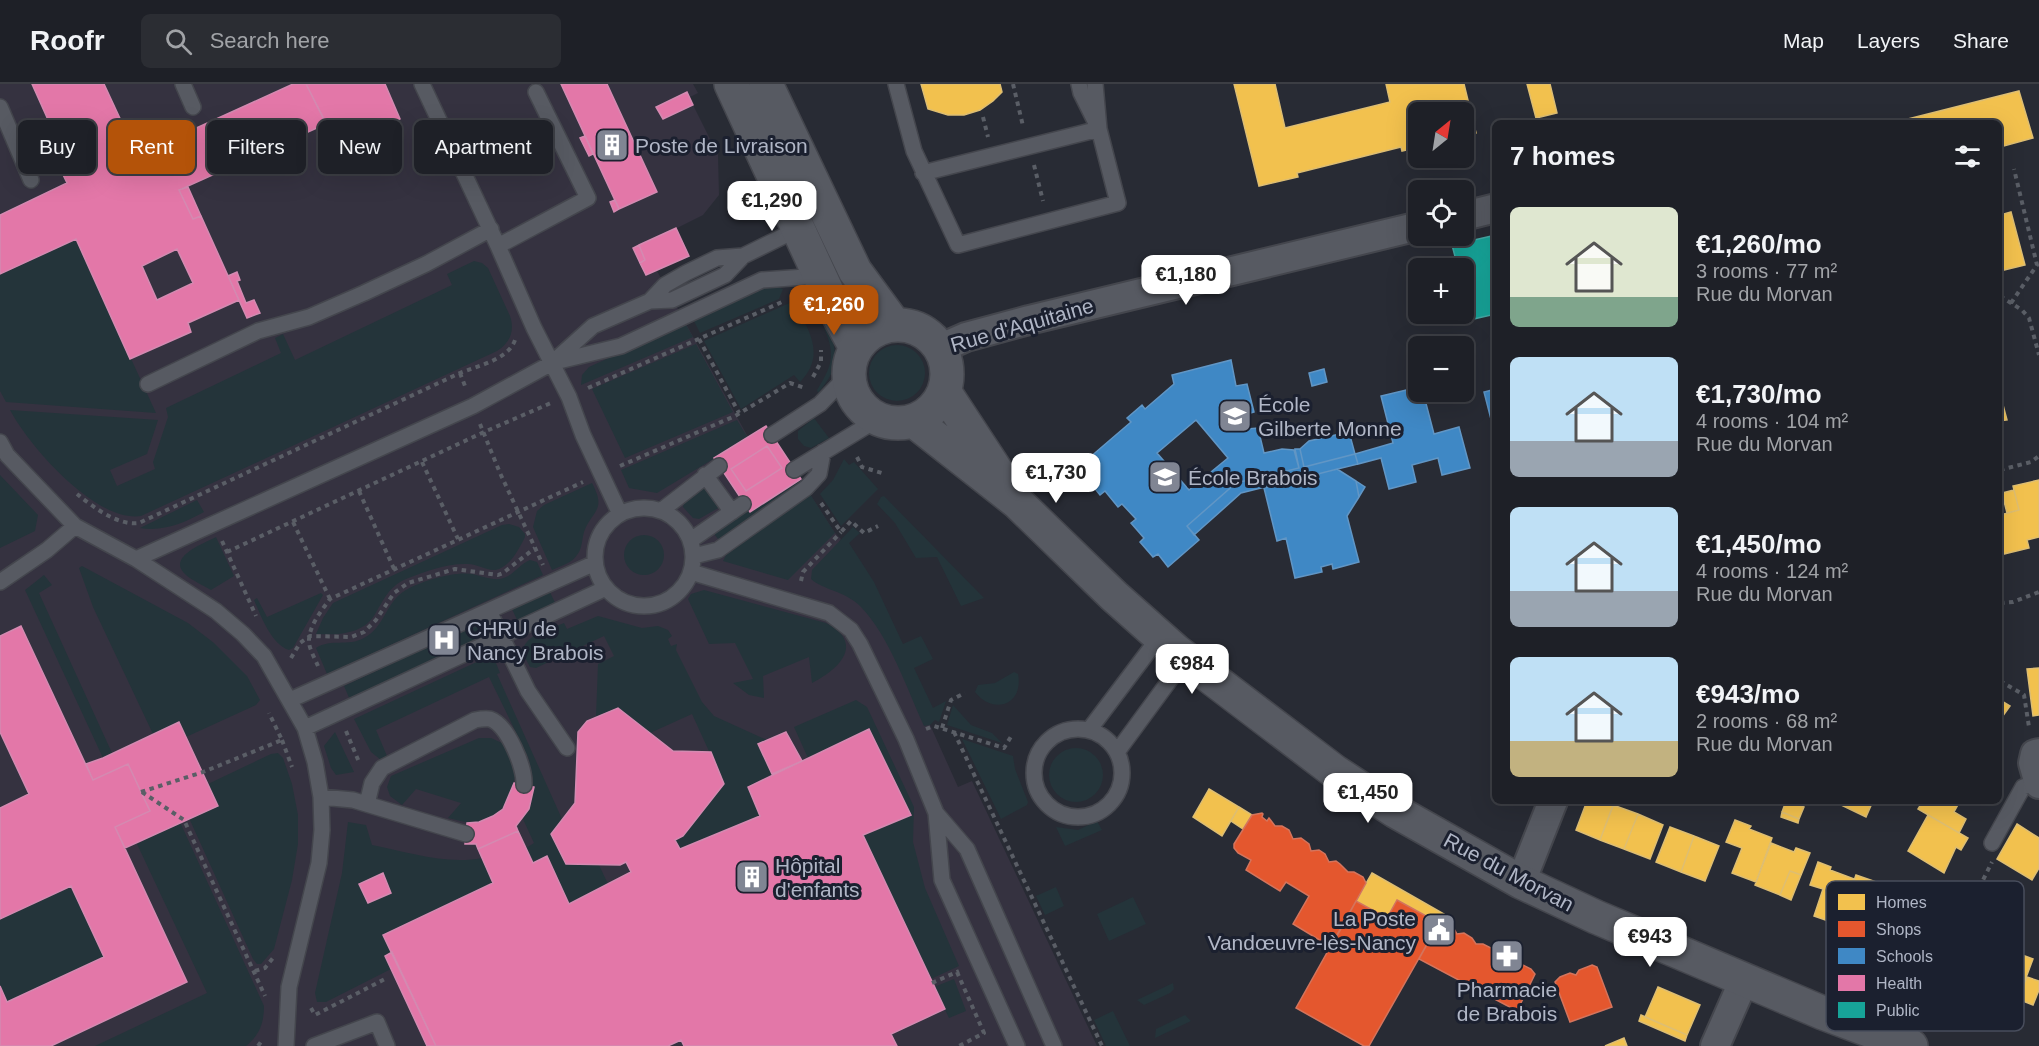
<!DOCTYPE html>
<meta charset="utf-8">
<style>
:root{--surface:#1e2027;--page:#2b2d33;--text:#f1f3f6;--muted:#a1a3a7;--line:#3c3e44;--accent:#b45309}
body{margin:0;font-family:Arial,sans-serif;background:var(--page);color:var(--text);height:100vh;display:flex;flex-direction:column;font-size:22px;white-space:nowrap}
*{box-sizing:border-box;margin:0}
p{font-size:20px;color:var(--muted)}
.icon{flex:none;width:33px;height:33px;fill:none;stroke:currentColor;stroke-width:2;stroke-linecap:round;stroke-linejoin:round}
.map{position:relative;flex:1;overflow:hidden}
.side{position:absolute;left:1492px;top:36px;width:510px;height:684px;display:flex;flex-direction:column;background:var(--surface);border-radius:9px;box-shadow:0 6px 24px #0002,0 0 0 2px var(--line)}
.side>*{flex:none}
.guide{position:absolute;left:18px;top:36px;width:570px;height:54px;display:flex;gap:12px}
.needle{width:39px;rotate:30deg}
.buttons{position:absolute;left:1408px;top:18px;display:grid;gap:12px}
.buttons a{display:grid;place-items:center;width:66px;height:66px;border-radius:9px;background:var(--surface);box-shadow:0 6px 24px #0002,0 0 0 2px var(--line);font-size:30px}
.price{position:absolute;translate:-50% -51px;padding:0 14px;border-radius:12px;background:#fff;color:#222;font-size:20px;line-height:39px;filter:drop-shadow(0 2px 3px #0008)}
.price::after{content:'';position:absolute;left:50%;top:36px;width:18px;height:14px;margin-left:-9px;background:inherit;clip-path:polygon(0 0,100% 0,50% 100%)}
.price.on{background:var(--accent);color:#fff}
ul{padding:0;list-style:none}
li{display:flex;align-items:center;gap:18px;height:150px;padding:0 18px}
li span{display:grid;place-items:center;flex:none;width:168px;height:120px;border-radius:9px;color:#555}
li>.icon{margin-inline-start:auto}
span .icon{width:72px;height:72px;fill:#fffc;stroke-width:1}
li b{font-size:26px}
h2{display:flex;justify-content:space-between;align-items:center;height:72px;padding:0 18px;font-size:26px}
.chip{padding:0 21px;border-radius:9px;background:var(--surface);box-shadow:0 6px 24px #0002,0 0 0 2px var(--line);font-size:21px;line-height:54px}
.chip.on{background:var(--accent);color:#fff}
header{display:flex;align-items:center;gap:36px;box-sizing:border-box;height:84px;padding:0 30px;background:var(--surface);border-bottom:2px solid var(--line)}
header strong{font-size:28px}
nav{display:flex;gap:33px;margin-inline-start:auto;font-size:21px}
.search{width:420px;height:54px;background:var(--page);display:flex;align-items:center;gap:15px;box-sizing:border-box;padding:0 21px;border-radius:9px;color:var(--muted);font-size:22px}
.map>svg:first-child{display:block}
.medical{fill:#353240}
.green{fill:#24343a}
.homes{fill:#f2c14e;stroke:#debe72;stroke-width:1.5}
.shops{fill:#e4572e;stroke:#d4745c;stroke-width:1.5}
.schools{fill:#3f88c5;stroke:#6196c5;stroke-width:1.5;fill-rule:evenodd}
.health{fill:#e377a8;stroke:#d48ab1;stroke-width:1.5;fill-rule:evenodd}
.public{fill:#17a398;stroke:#45a9a6;stroke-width:1.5}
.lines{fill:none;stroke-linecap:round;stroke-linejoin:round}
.service-casing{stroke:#44464d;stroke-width:18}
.minor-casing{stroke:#44464d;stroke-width:32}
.tertiary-casing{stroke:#44464d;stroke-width:36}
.path{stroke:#5a5e66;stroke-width:4;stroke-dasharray:4.5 4.5;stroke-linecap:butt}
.service{stroke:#575a62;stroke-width:15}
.minor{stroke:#575a62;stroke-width:28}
.tertiary{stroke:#575a62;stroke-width:33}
.labels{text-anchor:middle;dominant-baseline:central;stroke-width:6;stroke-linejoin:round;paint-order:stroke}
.poi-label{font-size:21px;fill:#b0b6c6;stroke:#1b202f;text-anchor:start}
.street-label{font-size:21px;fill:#b0b6c6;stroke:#1b202f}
.key{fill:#1b202f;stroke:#484d5c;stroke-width:1.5}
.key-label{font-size:16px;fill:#b0b6c6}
</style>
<header>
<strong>Roofr</strong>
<div class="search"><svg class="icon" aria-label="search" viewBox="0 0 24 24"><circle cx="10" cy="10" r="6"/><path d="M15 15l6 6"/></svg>Search here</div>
<nav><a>Map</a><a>Layers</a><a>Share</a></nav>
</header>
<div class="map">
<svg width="2039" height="962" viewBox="0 0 2039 962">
<rect width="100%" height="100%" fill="#282b34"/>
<path class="medical" d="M0,0H693L698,9L690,13L687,9L656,23L663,35L693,21L718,71L719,111L703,131L677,144L689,172L657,187L748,353L766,342L835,449L841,455L839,458L931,643L958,703L972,697L1097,962H0Z"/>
<path class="green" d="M76,155L156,329L6,318L0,307V191Z
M474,177L482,179L488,184L510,232C515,247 510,259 497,267L141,432C96,439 29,362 10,326L158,336L147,370L110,386L117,402L155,385L153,378L168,333L166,324L281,269L275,254L283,250L295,276L452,201L447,190Z
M775,202L783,205L779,215L700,249L693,235L762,203Z
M794,217C808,246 827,270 800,298L794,291L741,325L704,257Z
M685,239L693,253L581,301L582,291L589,283Z
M827,241C839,269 839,285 818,309L817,306C832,282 836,271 824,244Z
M696,260L733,328L625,374L592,305Z
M869 289a28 28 0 1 1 56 0a28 28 0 1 1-56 0Z
M814,334L829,354L811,364L804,362L798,355V347Z
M737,336L748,354L657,409L629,404L621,386Z
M844,375L849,381L854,378L878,405L841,442L820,410L833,396Z
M0,391L38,431L35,447L0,464Z
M801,395L802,397L722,453L718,455L715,451L716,447L748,426L750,428Z
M592,399C607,427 592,426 584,448C582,455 582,466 577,471C572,479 561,482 552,486L533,443L537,427L544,421Z
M704,403L720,423L699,435L693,434L683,423L685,416Z
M810,410L835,449L788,496L723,477L726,471Z
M884,412L984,514L961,522L937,473L916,474L895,439L877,420L881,413Z
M197,416L204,428C184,439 163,448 140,444Z
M509,440L519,443L525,450V453C520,463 511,481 499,485C489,489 479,480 468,480C448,479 426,487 406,495C389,502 383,517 374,532C361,551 336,551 316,550L323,534L333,519L502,441Z
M853,443L860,449L849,459L874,498L903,560L921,552L933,575L914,584L933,624L946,617L939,638L935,636L930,641L924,642C907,605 889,551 860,522C845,507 823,506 811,495L812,486Z
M624 471a20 20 0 1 1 40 0a20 20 0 1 1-40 0Z
M216,453L234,492L211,506C203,501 193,497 186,491C165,473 205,459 216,453Z
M530,476L537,478L543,491L327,590L316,564C331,554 348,563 364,554C385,543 386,517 406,506C421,497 455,487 472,490C482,492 490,496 500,495C513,493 519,480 530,476Z
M82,482L188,539L214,559L247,592L260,616L256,621L186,653L179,638L153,650L93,523L79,484Z
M44,491L52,501L39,509L112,669L103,674L25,506Z
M704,506L826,539C865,559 840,585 812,599L809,573L763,592L764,614L749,611L733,599L753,595L735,559L709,560L688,515L691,510Z
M550,508L556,521L518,538L512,525Z
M321,509L323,511L293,564L289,566C271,560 261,532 254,516L257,514L267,533Z
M598,532L642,544L658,542L668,546L672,552L668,555L671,562L677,560L676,566L702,618L714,632L767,656L758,661L772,690L748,703L760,732L680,765L675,756L683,752L724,700L692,630L650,649L618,624L596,632L598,580L614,572L604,552L536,584L530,583L522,568C526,550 548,546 564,539L567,545Z
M477,540L484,554L350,616L344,602Z
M483,575L496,579L500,589L497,590L562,735L551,750L566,780L599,781L608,800L569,820L548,772L533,779L526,764L534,759L523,735C536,714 535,696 528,673L489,593L376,646L387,672L381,676L371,668L354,635Z
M1014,588L1018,590C1024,620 994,632 975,608L978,601L995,599Z
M856,616L867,623L914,723L913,758L925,804L959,882L931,895L863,751L911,731L869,645L808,674L794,643Z
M953,621L971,641L992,649L1002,659L947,641Z
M335,648L354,688L336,691L331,684L324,662Z
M479,654H491L502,659L509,667L516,690L509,713L503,725L493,732L479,738L469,739L448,734L461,719L416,705L402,721L390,712L387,703L391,692Z
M962,655L1013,672L1015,685L1028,718L1027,721L1001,735Z
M1049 691a27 27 0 1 1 54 0a27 27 0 1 1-54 0Z
M278,669L283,674L292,700L298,731V760L292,796L274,865L261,880H257L253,875L189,734L208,700L271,670Z
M1097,737L1102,746L1065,762L1056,743L1078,746Z
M180,738L264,922C264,938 260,951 246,962H95L207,909L137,760Z
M348,738L366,741L372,761C408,768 446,781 482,774L493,799L383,851L392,868L385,872L391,885L326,918H317L315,909L342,789Z
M71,802L104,873L7,918L0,902V835Z
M1056,803L1064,822L1045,831L1036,812Z
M1133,813L1146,840L1109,857L1097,830Z
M954,895L966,927L949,934L934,903Z
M1173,899L1174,905L1170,909L1144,921L1137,916Z
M1113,927L1130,962H1106L1094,936Z
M1185,931L1191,937L1155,954L1156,945Z"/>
<path class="homes" d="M921,0H1000L1002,8L993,17L980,26L964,31H948L928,25Z
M1234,0H1275L1285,44L1390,18L1386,0H1464L1476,49L1464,52V28H1419V63L1402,67L1401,63L1297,89L1298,93L1259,102Z
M1527,0H1550L1557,29L1536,34Z
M2019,7L2033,54L2000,63V39H1892Z
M2011,128L2025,181L2000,187V131Z
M2003,321L2007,336L2000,337V322Z
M2039,396V453L2027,456L2029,464L2000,471V431L2019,426L2013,402Z
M2014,406L2019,426L2007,429L2002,409Z
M2039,584V631L2033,632L2027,585Z
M2000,616L2010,622L2000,636Z
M1209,705L1239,723L1222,752L1193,733Z
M1587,717H1615L1600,756L1576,746Z
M1786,717L1804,723L1799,735L1782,728Z
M1833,717H1873L1866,733Z
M1923,717H1960L1954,728L1966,735L1959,749L1918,725Z
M1613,721L1638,730L1624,765L1600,756Z
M1239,723L1252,731L1243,745L1231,737Z
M1782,728L1799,735L1798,739L1781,733Z
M1638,730L1663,741L1650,775L1624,765Z
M1928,731L1968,754L1961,766L1956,763L1944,789L1908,767Z
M1735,736L1751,742L1749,745L1772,754L1756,798L1732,789L1742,764L1726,758Z
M2017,740L2039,754V784L2032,796L1997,775Z
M1670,743L1694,752L1681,788L1656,778Z
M1694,752L1719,762L1705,797L1681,788Z
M1771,759L1794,768L1796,764L1810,769L1801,791L1790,787L1780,811L1755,801Z
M1818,778L1831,783L1830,786L1854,795L1837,840L1814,832L1823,805L1810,801Z
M1790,787L1801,791L1791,816L1780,811Z
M1372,789L1444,830L1439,839L1397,816L1387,834L1356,817Z
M1856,791L1882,800L1883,798L1896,802L1888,827L1874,822L1865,846L1839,837Z
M1995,861L2033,875L2018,915L1992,904L1990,909L1978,905Z
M2027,893L2039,897V906L2033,921L2018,915Z
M1658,903L1700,921L1687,951L1645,933Z
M1641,931L1687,951L1685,957L1639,937Z
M1624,954L1627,962H1605Z"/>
<path class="shops" d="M1262,729L1263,730L1262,733L1267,737L1269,734L1275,742H1282L1289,746L1293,755L1301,754L1309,760L1311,767L1319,766L1325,770L1329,778L1336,777L1340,780L1348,788H1354L1363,793L1366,799L1331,863L1293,840L1309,812L1286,798L1280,807L1246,786L1251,776L1238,769L1234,764V760L1252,731Z
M1397,816L1439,839L1369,962H1364L1296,924L1356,817L1387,834Z
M1439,839H1445L1453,843L1457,850L1464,849L1472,854L1476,860H1483L1493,865L1495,870H1502L1511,875L1515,880H1521L1531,885L1535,890L1517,927L1419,875Z
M1592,881L1597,883L1612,923L1570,938L1555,898L1560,893L1570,889L1576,891L1579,886Z"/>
<path class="schools" d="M1231,276L1236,302L1247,300L1254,328L1244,331L1247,345L1258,344L1264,369L1282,365L1294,366L1299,384L1236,399L1187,442L1199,456L1168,483L1158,470L1153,473L1140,458L1144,454L1131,439L1136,435L1122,420L1118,423L1105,407L1100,411L1087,395L1092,392L1082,380L1131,338L1127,334L1142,321L1145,325L1174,300L1172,291ZM1196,336L1228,374L1189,406L1157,369Z
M1324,285L1327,298L1312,302L1309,289Z
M1419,303V308H1423L1434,350L1459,343L1470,384L1442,391L1438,374L1412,381L1416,398L1389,405L1381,374L1358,380L1355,370L1393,359L1381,312Z
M1496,305V343H1493L1484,308Z
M1349,348L1355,370L1304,383L1300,365L1309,357Z
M1295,365H1300L1304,383L1355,370L1358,380L1241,409L1194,451L1187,442L1236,399L1299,384Z
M1337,385L1356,397L1359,413L1347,432L1359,478L1333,485L1332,480L1321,483L1322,488L1295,494L1286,454L1277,457L1264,404Z
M1356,397L1365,403L1359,413Z"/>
<path class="health" d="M32,0H104L137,71L293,0H306L326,40L179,106L193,135L201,132L239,216L188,239L191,248L130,275L76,155L0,190V131L67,99L54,72L62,67ZM177,165L193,199L157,216L142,182Z
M306,0H385L400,35L359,55L362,63L346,70L344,65L340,66Z
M561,0H607L657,108L619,125Z
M687,8L693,21L663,35L656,23Z
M585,52L593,70L589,72L580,54Z
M188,103L201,132L193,135L179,106Z
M615,116L619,125L614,128L610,118Z
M676,144L689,172L646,191L640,179L645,176L639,161Z
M639,161L645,176L640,179L633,164Z
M237,188L240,196L237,197L246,219L254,216L260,229L247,234L228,192Z
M766,342L801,395L750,428L714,374ZM767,362L782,384L746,407L731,385Z
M767,362L782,384L746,407L731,385Z
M21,542L93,696L128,680L150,727L115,743L187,898L51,962H0V902L7,918L104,873L71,802L0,835V724L29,710L0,648V552Z
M618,624L673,667L711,668L724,700L683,752L675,756L680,765L760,732L748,703L869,645L911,731L863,751L945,925L891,950L897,962H684L681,956L668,962H436L383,851L493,799L478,765L518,747L533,779L547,772L569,820L631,788L626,778L620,781L566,780L551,750L575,719L578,648L587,637Z
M179,638L218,722L125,764L115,743L150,727L141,708L128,680L93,696L86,680L103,674Z
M786,648L802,677L772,690L758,660Z
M514,699L534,703L529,725L516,742L518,747L478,765L476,760H465L467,739L479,738L493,732L503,725Z
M383,789L391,809L368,819L359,800Z
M392,868L436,962H427L385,872Z"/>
<path class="public" d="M1496,151V230L1469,236L1464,213V184H1458L1452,161Z"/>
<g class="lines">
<defs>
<path id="service" d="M183,0L193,23
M422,0L498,162L534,244L569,313L583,351L620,430
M896,0L914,67L958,161L1118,119L1099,45L1095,0
M1079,0L1081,9L1095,37
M0,23L31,96
M923,89L1099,45
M498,162L588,114L536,8
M650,217L672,216L725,191L743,172
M555,278L621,262L762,196L820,192
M148,300L258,247L309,233L364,209L426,180L491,145
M772,351L820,320L849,290
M0,358L7,371L75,442L136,475L216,527L243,550L264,572L305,644L315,678L321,713L322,746L319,779L289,903L286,962
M794,386L878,335
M705,391L732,428
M595 473a49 49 0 1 1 98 0a49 49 0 1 1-98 0Z
M662,426L719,382
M691,456L743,420
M694,472L718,466L806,404L819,390L823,368
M136,475L473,322L552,279L593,242L650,217L665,201L686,189L717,174L743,172L798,145
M691,488L829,529L851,546L860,560L906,655L936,729L942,796L1017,962
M0,498L47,466L75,442
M489,527L528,607L567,664
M290,616L595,479
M305,644L606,504
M1034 689a44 44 0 1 1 88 0a44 44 0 1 1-88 0Z
M1089,646L1160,552
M1117,668L1186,574
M321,713L353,716L466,750
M367,720L372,699L382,684L475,636C480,635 485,634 490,635C508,641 525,684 524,701
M936,729L967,765L1054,962
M1992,759L2023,703L2037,698
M314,962L377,938L387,962"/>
<path id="minor" d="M1464,132L1496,124
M941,264L966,253L1029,236L1419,142
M2039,669L2035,670L2033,679L2039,700
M1521,798L1553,717
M1715,962L1744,896"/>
<path id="tertiary" d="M731,0L837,229L856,264
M766,0L855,187L894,240
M849 290a49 49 0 1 1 98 0a49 49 0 1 1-98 0Z
M944,307L1001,394
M914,337L1017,418L1114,512L1176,567L1334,687L1395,727L1521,798L1596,833L1823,929L1911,962"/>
</defs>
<use href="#service" class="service-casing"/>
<use href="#minor" class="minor-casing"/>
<use href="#tertiary" class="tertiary-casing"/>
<path class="path" d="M1013,0L1023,42
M983,33L988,53
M1034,81L1043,117
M2000,212L2022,226L2029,234L2039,271
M2011,219L2037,181L2014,85
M699,255L739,329
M460,289L465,302
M813,293L821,278V266
M588,304L782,218
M480,340L500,389L543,481
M857,373L862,383L882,389
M422,378L458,455
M620,382L735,332L790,299L805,304
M2000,386L2031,378L2039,372
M359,407L394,485
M77,410C93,423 118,442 139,439L460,289C477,282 508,276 515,256
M821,419L841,448L851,437L864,449L878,442
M293,438L330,515
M222,457L256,532
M227,468L484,348L551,319
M801,497L803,488L841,448
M2000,519L2013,518L2039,508
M291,574L300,559L310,552L351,553L364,548L376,536L394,509L408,499L455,485L498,491L503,489L535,464
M318,582C315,575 310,566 309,559C308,543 321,527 330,515L583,398
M2000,597L2024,611L2029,643
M942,644L951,616L965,609
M926,645L934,642L1004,664L1012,651
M346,647L359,678
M954,648L1102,962
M282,656L292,683
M141,708L203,688L282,656L269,629
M142,708L184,736L265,912
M255,887L265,884L273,874
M957,888L984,949L959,962
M932,899L959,887
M311,924L315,931L385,895
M1921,933L1966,815L1978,806L1992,778
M258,962L263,955"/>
<use href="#service" class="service"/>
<use href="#minor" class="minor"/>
<use href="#tertiary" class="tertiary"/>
</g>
<defs>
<symbol id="building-square" viewBox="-11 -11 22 22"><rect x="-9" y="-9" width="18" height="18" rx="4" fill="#808593" stroke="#1b202f"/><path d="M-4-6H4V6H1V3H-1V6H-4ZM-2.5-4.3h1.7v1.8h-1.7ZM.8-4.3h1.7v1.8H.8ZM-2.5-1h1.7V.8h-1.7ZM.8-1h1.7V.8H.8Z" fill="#fff"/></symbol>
<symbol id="school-square" viewBox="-11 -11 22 22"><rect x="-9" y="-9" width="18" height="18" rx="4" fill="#808593" stroke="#1b202f"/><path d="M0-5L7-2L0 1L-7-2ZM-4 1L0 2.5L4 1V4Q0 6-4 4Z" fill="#fff"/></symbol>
<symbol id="hospital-square" viewBox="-11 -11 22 22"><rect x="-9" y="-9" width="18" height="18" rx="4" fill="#808593" stroke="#1b202f"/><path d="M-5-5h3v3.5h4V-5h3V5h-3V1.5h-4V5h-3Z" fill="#fff"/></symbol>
<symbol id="civic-square" viewBox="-11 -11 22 22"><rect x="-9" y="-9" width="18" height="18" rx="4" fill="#808593" stroke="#1b202f"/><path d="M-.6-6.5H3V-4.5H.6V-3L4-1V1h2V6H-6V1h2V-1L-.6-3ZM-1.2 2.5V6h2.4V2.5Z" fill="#fff"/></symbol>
<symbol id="pharmacy-square" viewBox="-11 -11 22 22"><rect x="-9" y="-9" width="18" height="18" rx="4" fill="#808593" stroke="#1b202f"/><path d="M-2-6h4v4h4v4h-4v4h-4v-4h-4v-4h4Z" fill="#fff"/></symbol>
</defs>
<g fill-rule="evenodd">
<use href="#building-square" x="593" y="42" width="38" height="38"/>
<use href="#school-square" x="1216" y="313" width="38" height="38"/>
<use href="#school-square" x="1146" y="374" width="38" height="38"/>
<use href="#hospital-square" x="425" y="537" width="38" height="38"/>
<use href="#building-square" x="733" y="774" width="38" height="38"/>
<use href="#civic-square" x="1420" y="827" width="38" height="38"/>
<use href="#pharmacy-square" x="1488" y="853" width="38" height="38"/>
</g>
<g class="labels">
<g class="poi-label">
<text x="635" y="61">Poste de Livraison</text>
<text x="1258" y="320">École<tspan x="1258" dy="24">Gilberte Monne</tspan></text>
<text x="1188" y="393">École Brabois</text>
<text x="467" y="544">CHRU de<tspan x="467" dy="24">Nancy Brabois</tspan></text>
<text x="775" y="781">Hôpital<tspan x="775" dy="24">d'enfants</tspan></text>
<text x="1416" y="834" text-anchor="end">La Poste<tspan x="1416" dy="24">Vandœuvre-lès-Nancy</tspan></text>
<text x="1507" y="905" text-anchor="middle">Pharmacie<tspan x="1507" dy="24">de Brabois</tspan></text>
</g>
<g class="street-label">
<text transform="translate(1022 241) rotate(-16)">Rue d'Aquitaine</text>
<text transform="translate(1509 788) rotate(28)">Rue du Morvan</text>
</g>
</g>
<rect x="1826" y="797" width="198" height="150" rx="9" class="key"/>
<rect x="1838" y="810" width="27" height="16" fill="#f2c14e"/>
<rect x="1838" y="837" width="27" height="16" fill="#e4572e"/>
<rect x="1838" y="864" width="27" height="16" fill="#3f88c5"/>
<rect x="1838" y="891" width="27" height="16" fill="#e377a8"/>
<rect x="1838" y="918" width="27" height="16" fill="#17a398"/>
<g class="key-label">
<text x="1876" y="824">Homes</text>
<text x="1876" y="851">Shops</text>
<text x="1876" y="878">Schools</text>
<text x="1876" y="905">Health</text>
<text x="1876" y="932">Public</text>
</g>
</svg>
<div class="buttons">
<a><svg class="needle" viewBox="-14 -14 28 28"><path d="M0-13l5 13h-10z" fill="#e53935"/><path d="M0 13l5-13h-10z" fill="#a1a3a7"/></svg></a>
<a><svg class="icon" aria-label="locate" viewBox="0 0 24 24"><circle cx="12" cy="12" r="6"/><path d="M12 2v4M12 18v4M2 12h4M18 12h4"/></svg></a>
<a>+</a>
<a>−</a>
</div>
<b class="price" style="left:772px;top:148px">€1,290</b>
<b class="price" style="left:1186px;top:222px">€1,180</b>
<b class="price on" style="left:834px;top:252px">€1,260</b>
<b class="price" style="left:1056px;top:420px">€1,730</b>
<b class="price" style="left:1192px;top:611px">€984</b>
<b class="price" style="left:1368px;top:740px">€1,450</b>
<b class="price" style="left:1650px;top:884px">€943</b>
<div class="guide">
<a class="chip">Buy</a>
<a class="chip on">Rent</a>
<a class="chip">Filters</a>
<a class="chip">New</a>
<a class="chip">Apartment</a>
</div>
<section class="side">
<h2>7 homes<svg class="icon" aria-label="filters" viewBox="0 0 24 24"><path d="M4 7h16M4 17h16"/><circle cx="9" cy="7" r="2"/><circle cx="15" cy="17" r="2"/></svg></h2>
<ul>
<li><span style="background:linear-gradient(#dfe7d0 75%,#7fa58c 0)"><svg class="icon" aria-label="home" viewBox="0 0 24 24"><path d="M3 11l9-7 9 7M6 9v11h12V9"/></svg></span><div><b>€1,260/mo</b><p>3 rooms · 77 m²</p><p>Rue du Morvan</p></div></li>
<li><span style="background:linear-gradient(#bfe0f5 70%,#9aa5b1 0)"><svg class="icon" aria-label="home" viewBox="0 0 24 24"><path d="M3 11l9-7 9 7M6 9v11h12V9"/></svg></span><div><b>€1,730/mo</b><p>4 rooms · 104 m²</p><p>Rue du Morvan</p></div></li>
<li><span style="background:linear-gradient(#bfe0f5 70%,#9aa5b1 0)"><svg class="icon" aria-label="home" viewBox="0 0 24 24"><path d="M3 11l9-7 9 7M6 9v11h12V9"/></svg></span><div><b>€1,450/mo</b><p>4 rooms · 124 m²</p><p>Rue du Morvan</p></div></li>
<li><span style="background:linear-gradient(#bfe0f5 70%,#c2b280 0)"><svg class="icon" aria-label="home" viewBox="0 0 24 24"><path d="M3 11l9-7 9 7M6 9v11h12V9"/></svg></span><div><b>€943/mo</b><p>2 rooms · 68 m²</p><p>Rue du Morvan</p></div></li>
</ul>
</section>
</div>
